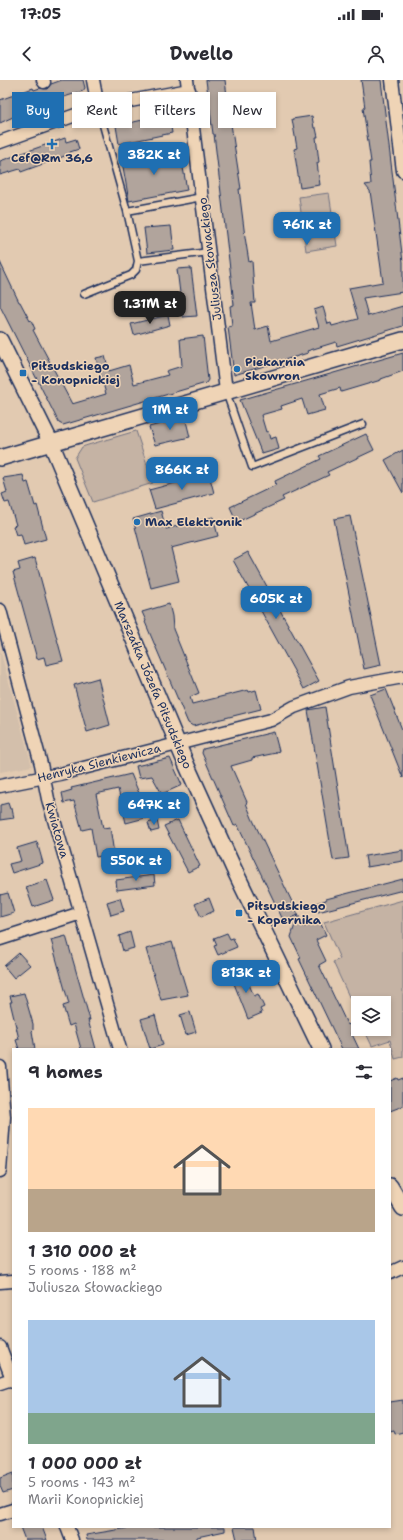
<!DOCTYPE html>
<meta charset="utf-8">
<style>
:root{--surface:#fff;--page:#f2f2f3;--text:#2b2b33;--muted:#7c7c81;--accent:#1f6fb2}
body{margin:0;font-family:"Shantell Sans",sans-serif;background:var(--page);color:var(--text);height:100vh;display:flex;flex-direction:column;font-size:15px;white-space:nowrap}
*{box-sizing:border-box;margin:0}
p{font-size:13px;color:var(--muted)}
.icon{flex:none;width:22px;height:22px;fill:none;stroke:currentColor;stroke-width:2;stroke-linecap:round;stroke-linejoin:round}
.map{position:relative;flex:1;overflow:hidden}
.side{position:absolute;left:12px;top:968px;width:379px;height:480px;display:flex;flex-direction:column;background:var(--surface);border-radius:0px;box-shadow:0 2px 6px #0003}
.side>*{flex:none}
.top-card{position:absolute;left:12px;top:12px;width:379px;height:36px;display:flex;gap:8px}
.tools{position:absolute;left:351px;top:916px;display:grid;gap:8px}
.tools a{display:grid;place-items:center;width:40px;height:40px;border-radius:0px;background:var(--surface);box-shadow:0 2px 6px #0003;font-size:20px}
.price{position:absolute;translate:-50% -34px;padding:0 9px;border-radius:8px;background:var(--accent);color:#fff;font-size:13px;line-height:26px;filter:drop-shadow(0 1px 2px #0008)}
.price::after{content:'';position:absolute;left:50%;top:24px;width:12px;height:9px;margin-left:-6px;background:inherit;clip-path:polygon(0 0,100% 0,50% 100%)}
.price.selected{background:#222;color:#fff}
ul{padding:0;list-style:none}
li{display:grid;align-content:center;gap:8px;height:212px;padding:0 16px}
li span{display:grid;place-items:center;height:124px;border-radius:0px;color:#555}
li>.icon{margin-inline-start:auto}
span .icon{width:72px;height:72px;fill:#fffc;stroke-width:1}
li b{font-size:17px}
h2{display:flex;justify-content:space-between;align-items:center;height:48px;padding:0 16px;font-size:17px}
.pill{padding:0 14px;border-radius:0px;background:var(--surface);box-shadow:0 2px 6px #0003;font-size:14px;line-height:36px}
.pill.selected{background:var(--accent);color:#fff}
.status{display:flex;justify-content:space-between;align-items:center;height:28px;padding:0 20px;background:var(--surface);direction:ltr}
.status svg{height:11px;fill:currentColor}
header{display:flex;justify-content:space-between;align-items:center;height:52px;padding:0 16px;background:var(--surface);font-size:18px;font-weight:700}
.map>svg:first-child{display:block}
.built{fill:#d3bfab}
.green{fill:#c5b3a4;stroke:#707181}
.building{fill:#b1a49c;stroke:#1b2f5e}
.lines{fill:none;stroke-linecap:round;stroke-linejoin:round}
.service-casing{stroke:#1b2f5e;stroke-width:9}
.minor-casing{stroke:#1b2f5e;stroke-width:15}
.tertiary-casing{stroke:#1b2f5e;stroke-width:18}
.service{stroke:#efd4b6;stroke-width:6}
.minor{stroke:#efd4b6;stroke-width:12}
.tertiary{stroke:#efd4b6;stroke-width:15}
.poi-dot{fill:#1f6fb2;stroke:#efd4b6;stroke-width:1.5}
.labels{text-anchor:middle;dominant-baseline:central;stroke-width:3;stroke-linejoin:round;paint-order:stroke}
.poi-label{font-size:12px;font-weight:bold;fill:#1b2f5e;stroke:#efd4b6;text-anchor:start}
.street-label{font-size:12px;fill:#1b2f5e;stroke:#efd4b6}
</style>
<div class="status"><b>17:05</b><svg viewBox="0 0 49 12"><path d="M0 12V9h3v3zM5 12V6h3v6zM10 12V3h3v9zM15 12V0h3v12zM26 1h20v11H26zM47 4h2v5h-2z"/></svg></div>
<header><svg class="icon" aria-label="back" viewBox="0 0 24 24"><path d="M15 5l-7 7 7 7"/></svg>Dwello<svg class="icon" aria-label="person" viewBox="0 0 24 24"><circle cx="12" cy="8" r="4"/><path d="M4 21q1-7 8-7t8 7"/></svg></header>
<div class="map">
<svg width="403" height="1460" viewBox="0 0 403 1460">
<rect width="100%" height="100%" fill="#e2cab1"/>
<filter id="ink" filterUnits="userSpaceOnUse"><feTurbulence type="fractalNoise" baseFrequency=".025" numOctaves="2"/><feDisplacementMap in="SourceGraphic" scale="8" xChannelSelector="R" yChannelSelector="G"/><feConvolveMatrix kernelMatrix="1 2 1 2 8 2 1 2 1" color-interpolation-filters="sRGB"/></filter>
<g filter="url(#ink)">
<path class="built" d="M0,570L32,686L0,692Z"/>
<path class="green" d="M329,113L337,166L306,171L299,117Z
M136,351L153,403L93,422L75,378L82,367L88,365Z
M403,820V977L395,979L390,960L372,966L364,949H384V923H358V936L333,882L340,879L324,842Z"/>
<path class="building" d="M62,0H83L85,8L83,11L39,25L0,43V20L33,8L34,10L40,8L47,9L51,4Z
M206,0H225L228,24L230,31H232L234,44H231L241,109H239L245,157L249,182L252,181L255,223H251L255,250L268,246L271,261L319,247L314,230L323,227L328,244L331,243L332,246L358,239L349,208L383,202L370,111L365,105L371,104L369,82H371L363,28H365L361,0H381L403,182V212L363,218L368,236L403,226V246L337,266L336,262L307,271L308,273L234,295L228,247L232,246L230,226L234,225L232,206L214,54H213Z
M169,34L172,53L119,64L116,46Z
M312,36L314,48H316L318,57H316L319,82L317,83L320,105L300,108L294,69L297,68L292,39Z
M65,58L66,62L76,59L79,69L70,72V74L21,92L20,89L0,95V81Z
M180,71L187,110L129,121L122,81Z
M171,146L174,170L147,173L144,148Z
M0,182L19,222H20L30,241L31,240L35,249L33,250L72,324L106,314L96,278L105,276L109,291L129,285L134,304L168,295L166,291L182,286L180,259L203,256L208,300L206,303L63,345L59,343L0,226Z
M191,188L197,236L183,237L177,189Z
M168,235L170,245L134,255L131,244Z
M403,273V291L381,299V300L341,312L340,308L320,314L325,330L307,335L302,319L281,326L282,329L261,335L266,352L268,351L270,359L276,357L279,369L262,374L240,320Z
M185,337L190,357L155,365L149,347Z
M366,354L374,370L327,392L329,395L282,417L284,420L237,442L230,427L276,405L275,401L321,379L319,376Z
M403,370V413L385,380Z
M209,394L214,413L155,429L149,410Z
M23,395L25,403L28,402L35,426L37,425L46,459L24,465L21,454L16,455L13,446L16,445L9,422L5,423L2,414L7,412L3,398Z
M161,431L166,449L213,437L218,456L171,468L179,501L151,508L133,439Z
M350,436L381,585L364,589L334,439Z
M248,472L319,601L304,609L233,480Z
M35,478L63,581L46,585L44,577L37,579L13,492L20,490L18,483Z
M169,524L172,536L173,549L199,613L190,617L192,624L248,610L249,612L256,610L261,629L193,646L188,643L145,542L146,541L142,532Z
M98,598L110,645L87,652L74,605Z
M386,609L403,652V698L370,615Z
M325,627L349,778L333,780L308,630Z
M274,652L279,671L276,672V673L252,678V680L231,686L247,722L246,723L252,738L304,847L319,840L326,855L316,860L326,881L319,885L347,944L350,945L352,950L351,952L359,969H342L299,879L301,878L291,857L298,835L284,842L237,744L234,746L202,673L203,669Z
M170,678L182,705L162,714L152,696L139,698L136,686Z
M131,694L149,737L126,743L118,709L96,714L103,748L110,747L114,774L96,777L91,748L82,750L74,721L64,723L62,713L72,710L71,708Z
M8,723L10,729H12L14,738L0,740V725Z
M157,740L159,750L151,752L148,743Z
M178,740L200,786L188,792L164,746Z
M37,762L43,783L12,793L9,784L21,781L17,768Z
M403,770V781L367,787L365,776Z
M154,795L155,805L117,810L116,800Z
M403,799V810L318,832L316,823L326,820V819Z
M47,800L54,820L33,827L26,807Z
M8,813L14,833L0,837V815Z
M120,818L124,831L111,835L107,822Z
M209,818L214,831L201,837L195,824Z
M130,852L134,868L123,871L119,856Z
M227,853L230,859L233,858L237,867L218,875L214,866L217,865L214,858Z
M66,856L90,940H88L96,969H81L74,944L69,946L63,926L69,924L51,860Z
M172,862L188,915L161,920L146,869Z
M19,873L30,885L14,898L4,886Z
M241,886L254,916L258,914L264,927L260,929L262,933L248,939L229,891Z
M24,913L33,944V950L32,951L35,969H19L16,960L19,959L10,922H12L10,916Z
M190,932L196,952L186,955L180,935Z
M155,935L163,965L150,969L141,939Z
M397,998L398,1000L403,998V1026L390,1031V1001Z
M403,1320V1352L395,1354L394,1350L390,1351V1322Z
M13,1393V1410L3,1413L0,1406V1398Z
M20,1447H42L47,1460H25Z
M134,1447H225V1451L197,1457V1460H87L86,1455Z
M234,1447H255L257,1460H237Z"/>
<g class="lines">
<defs>
<path id="service" d="M127,131L202,117
M138,181L209,172
M84,214L131,195L136,190L138,181L127,131L98,27
M226,312L252,387L363,344"/>
<path id="minor" d="M43,0L44,2
M93,0L98,27
M187,0L226,311
M392,0L403,91
M0,62L98,27L189,10
M0,530L41,684L48,719L120,969
M0,706L60,694L271,640L294,627L349,607L403,597
M0,859L81,833
M0,987L4,1037L0,1091
M390,1193L403,1187
M0,1202L13,1201
M0,1267L13,1301
M0,1303L12,1299
M0,1434L13,1430
M67,1447L72,1460"/>
<path id="tertiary" d="M0,260L51,363L187,686L233,787L321,969
M0,378L403,260
M390,1106L403,1128"/>
</defs>
<use href="#service" class="service-casing"/>
<use href="#minor" class="minor-casing"/>
<use href="#tertiary" class="tertiary-casing"/>
<use href="#service" class="service"/>
<use href="#minor" class="minor"/>
<use href="#tertiary" class="tertiary"/>
</g>
</g>
<g class="poi-dot">
<path d="M50 58h4v4h4v4h-4v4h-4v-4h-4v-4h4z"/>
<circle cx="237" cy="289" r="4"/>
<rect x="19" y="289" width="8" height="8" rx="2"/>
<circle cx="137" cy="442" r="4"/>
<rect x="235" y="829" width="8" height="8" rx="2"/>
</g>
<g class="labels">
<g class="poi-label">
<text x="52" y="78" text-anchor="middle">Cef@Rm 36,6</text>
<text x="245" y="282">Piekarnia<tspan x="245" dy="14">Skowron</tspan></text>
<text x="31" y="286">Piłsudskiego<tspan x="31" dy="14">- Konopnickiej</tspan></text>
<text x="145" y="442">Max Elektronik</text>
<text x="247" y="826">Piłsudskiego<tspan x="247" dy="14">- Kopernika</tspan></text>
</g>
<g class="street-label">
<text transform="translate(210 179) rotate(-97)">Juliusza Słowackiego</text>
<text transform="translate(153 605) rotate(67)">Marszałka Józefa Piłsudskiego</text>
<text transform="translate(99 683) rotate(-14)">Henryka Sienkiewicza</text>
<text transform="translate(57 750) rotate(74)">Kwiatowa</text>
</g>
</g>
</svg>
<div class="tools">
<a><svg class="icon" aria-label="layers" viewBox="0 0 24 24"><path d="M12 4l9 5-9 5-9-5zM3 14l9 5 9-5"/></svg></a>
</div>
<b class="price" style="left:154px;top:96px">382K zł</b>
<b class="price" style="left:307px;top:166px">761K zł</b>
<b class="price selected" style="left:150px;top:245px">1.31M zł</b>
<b class="price" style="left:170px;top:351px">1M zł</b>
<b class="price" style="left:182px;top:411px">866K zł</b>
<b class="price" style="left:276px;top:540px">605K zł</b>
<b class="price" style="left:154px;top:746px">647K zł</b>
<b class="price" style="left:136px;top:802px">550K zł</b>
<b class="price" style="left:246px;top:914px">813K zł</b>
<div class="top-card">
<a class="pill selected">Buy</a>
<a class="pill">Rent</a>
<a class="pill">Filters</a>
<a class="pill">New</a>
</div>
<section class="side">
<h2>9 homes<svg class="icon" aria-label="filters" viewBox="0 0 24 24"><path d="M4 7h16M4 17h16"/><circle cx="9" cy="7" r="2"/><circle cx="15" cy="17" r="2"/></svg></h2>
<ul>
<li><span style="background:linear-gradient(#ffd9b3 65%,#b9a48a 0)"><svg class="icon" aria-label="home" viewBox="0 0 24 24"><path d="M3 11l9-7 9 7M6 9v11h12V9"/></svg></span><div><b>1 310 000 zł</b><p>5 rooms · 188 m²</p><p>Juliusza Słowackiego</p></div></li>
<li><span style="background:linear-gradient(#a9c7e8 75%,#7fa58c 0)"><svg class="icon" aria-label="home" viewBox="0 0 24 24"><path d="M3 11l9-7 9 7M6 9v11h12V9"/></svg></span><div><b>1 000 000 zł</b><p>5 rooms · 143 m²</p><p>Marii Konopnickiej</p></div></li>
</ul>
</section>
</div>
